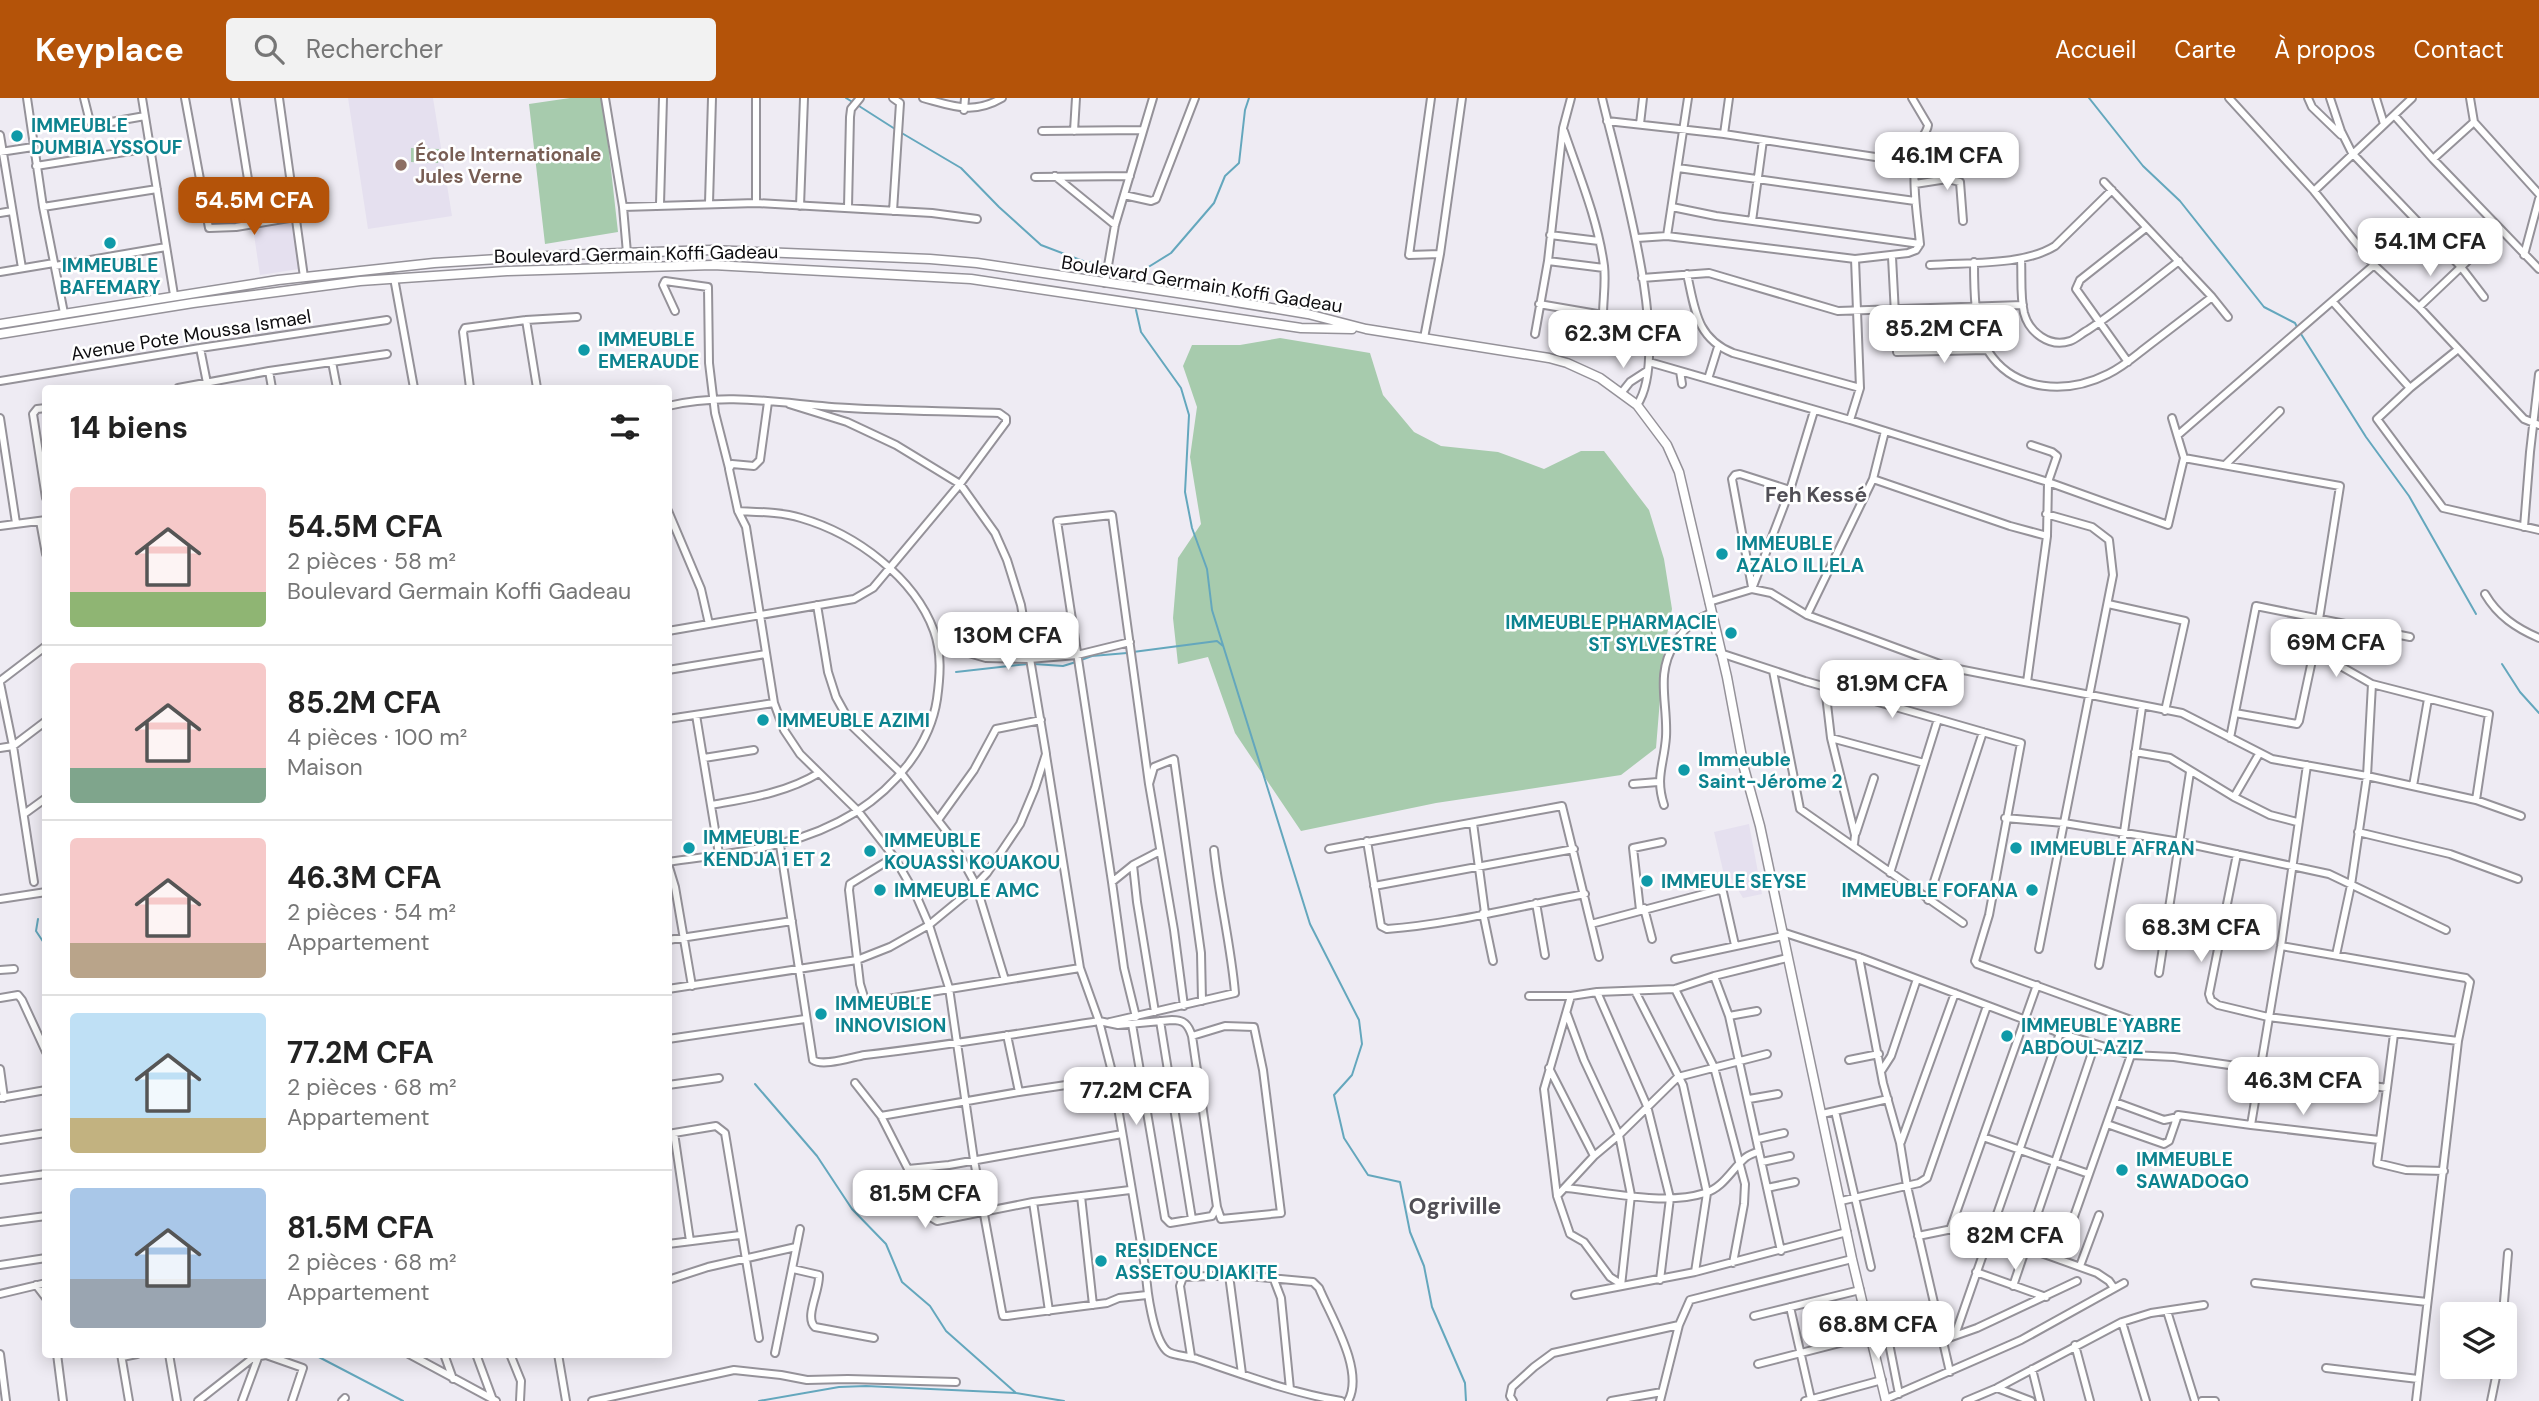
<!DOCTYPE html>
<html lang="fr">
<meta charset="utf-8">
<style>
:root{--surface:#fff;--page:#f2f2f2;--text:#222;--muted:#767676;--line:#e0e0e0;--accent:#b45309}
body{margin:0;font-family:"DM Sans",sans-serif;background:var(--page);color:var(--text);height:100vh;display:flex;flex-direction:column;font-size:26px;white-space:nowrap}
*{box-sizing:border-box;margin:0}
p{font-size:23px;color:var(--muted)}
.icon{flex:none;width:38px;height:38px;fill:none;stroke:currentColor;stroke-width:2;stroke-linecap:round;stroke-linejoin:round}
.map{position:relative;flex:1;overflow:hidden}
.drawer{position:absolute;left:42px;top:287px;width:630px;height:973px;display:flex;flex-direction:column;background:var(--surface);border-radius:7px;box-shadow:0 4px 18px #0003}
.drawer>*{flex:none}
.buttons{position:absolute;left:2440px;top:1204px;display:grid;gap:14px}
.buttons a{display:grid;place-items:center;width:77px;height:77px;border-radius:7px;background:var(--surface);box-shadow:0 4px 18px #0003;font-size:35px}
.price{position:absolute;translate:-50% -60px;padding:0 16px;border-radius:14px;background:#fff;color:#222;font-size:23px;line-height:46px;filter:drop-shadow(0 2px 4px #0008)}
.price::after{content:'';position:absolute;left:50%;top:42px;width:21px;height:16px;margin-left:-10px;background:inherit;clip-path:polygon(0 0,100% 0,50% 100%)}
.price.current{background:var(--accent);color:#fff}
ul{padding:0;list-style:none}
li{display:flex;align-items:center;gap:21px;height:175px;padding:0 28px}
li+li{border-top:2px solid var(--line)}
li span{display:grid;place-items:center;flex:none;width:196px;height:140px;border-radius:7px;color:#555}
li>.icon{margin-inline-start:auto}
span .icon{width:84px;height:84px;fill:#fffc;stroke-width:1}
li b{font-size:30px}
h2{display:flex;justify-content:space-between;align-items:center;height:84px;padding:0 28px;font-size:30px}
header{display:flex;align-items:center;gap:42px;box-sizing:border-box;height:98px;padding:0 35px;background:var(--accent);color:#fff}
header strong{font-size:33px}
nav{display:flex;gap:38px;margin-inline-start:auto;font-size:24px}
.search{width:490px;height:63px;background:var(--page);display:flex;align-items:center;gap:18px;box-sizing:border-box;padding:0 24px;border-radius:7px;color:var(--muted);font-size:26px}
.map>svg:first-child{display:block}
.built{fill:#e5e0ef}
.green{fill:#a7cbad}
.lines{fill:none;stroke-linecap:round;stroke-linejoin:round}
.stream{stroke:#64a7bd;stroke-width:2}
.minor-casing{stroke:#959299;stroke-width:10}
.major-casing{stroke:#959299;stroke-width:11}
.minor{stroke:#fff;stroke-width:6}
.major{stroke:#fff;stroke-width:8}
.culture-dot{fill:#0f9aa8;stroke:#fff;stroke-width:2.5}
.education-dot{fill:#8d6e63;stroke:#fff;stroke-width:2.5}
.labels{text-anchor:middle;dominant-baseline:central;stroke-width:5;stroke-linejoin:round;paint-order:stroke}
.culture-label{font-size:19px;font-weight:bold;fill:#0d838f;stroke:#fff;text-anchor:start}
.education-label{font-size:19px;font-weight:bold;fill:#785e54;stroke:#fff;text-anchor:start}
.street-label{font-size:19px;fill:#0d0c0f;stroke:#fff}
.neighbourhood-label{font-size:21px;font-weight:bold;fill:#514f56;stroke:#fff}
.quarter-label{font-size:23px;font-weight:bold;fill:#514f56;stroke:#fff}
</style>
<header>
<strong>Keyplace</strong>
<div class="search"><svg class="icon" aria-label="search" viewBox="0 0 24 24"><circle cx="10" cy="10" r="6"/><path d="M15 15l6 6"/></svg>Rechercher</div>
<nav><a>Accueil</a><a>Carte</a><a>À propos</a><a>Contact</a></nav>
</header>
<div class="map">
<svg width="2539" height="1303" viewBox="0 0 2539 1303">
<rect width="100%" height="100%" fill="#eeebf3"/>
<path class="built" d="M348,0H433L452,118L368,131Z
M292,124L299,171L260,177L253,130Z
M1749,726L1762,796L1743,800L1731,780L1725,781L1714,734Z"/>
<path class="green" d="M570,0H603L618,134L545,146L529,6Z
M411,50L439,51L438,65L411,64Z
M1280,240L1370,255L1383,297L1414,334L1441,348L1498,354L1544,371L1581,353H1604L1649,412L1664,461L1672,511L1664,552L1656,650L1621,677L1436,705L1301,733L1235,635L1208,559L1178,566L1173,520L1178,460L1201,426L1190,359L1197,309L1183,268L1192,247H1240Z"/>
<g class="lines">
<path class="stream" d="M846,0L854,5
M2089,0L2143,68L2180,103L2264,209L2295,225L2298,231
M859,8L895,31
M900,34L961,70L999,109L1041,147L1083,163L1105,167
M1114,170L1136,181L1142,173L1171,155L1214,105L1225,78L1239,65L1245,12L1249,0
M1136,212L1141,234L1181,290L1189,317L1185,394L1192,430L1207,471L1212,512L1310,826L1359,922L1362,946L1352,977L1334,997L1344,1040L1368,1077L1400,1084L1410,1134L1424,1168L1432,1209L1465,1285L1466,1303
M2301,236L2366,339L2409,398L2476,516
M1133,554L1217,543L1223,548
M1081,562L1092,558L1127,555
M1034,566L1063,568L1076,564
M2502,566L2520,594L2539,615
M956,574L1028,566
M38,821L36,833L46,848
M755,986L817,1058L852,1111L886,1146L902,1184L930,1208L946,1233L1016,1295
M313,1256L403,1303
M759,1303L839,1289L866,1288L1016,1295L1064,1303"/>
<defs>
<path id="minor" d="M27,0L43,109L64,215
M84,0L90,24L94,27L145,18
M142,0L174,197
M185,0L209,130L236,129L295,119
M235,0L255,125
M279,0L304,179
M605,0L623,109L627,155
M893,0L900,5L893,113
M923,0C953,8 973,17 1002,0
M1431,0L1409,157L1440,156
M1602,0C1617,65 1674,253 1637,307
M2229,0L2314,93L2374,167L2419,209L2524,321L2539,327
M2308,0L2312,9L2341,37
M2330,0L2341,33L2352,55L2461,169L2484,199
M2376,0L2384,26
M2470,0L2474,24L2539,96
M964,12L965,0
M2394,17L2433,61L2539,171
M1607,23L1724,36L1915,65
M1640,26L1643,0
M1042,33L1143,32
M1074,33L1076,0
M1564,33C1579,77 1598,122 1604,168C1606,184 1603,202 1603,217
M1724,36L1729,0
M0,37L22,170
M0,54L33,49
M2433,61L2474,24
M36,68L150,50
M1678,70L1915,103
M1055,78L1115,127
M1035,79L1130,78
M2104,84L2212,199L2228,219
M1915,86L1947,81L1960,84L1963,123
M2314,93L2412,0
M1124,97L1151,103L1156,101L1195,0
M709,105L712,0
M756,105V0
M660,106L663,0
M800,108L804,0
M43,109L157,91
M623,109L756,105L932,115L977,121
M848,109L850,19L851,11L860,0
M1672,109L1716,118L1920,146C1917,115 1911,82 1917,51C1918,42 1927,36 1928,27L1912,0
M0,115L12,113
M1752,123L1763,42
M1550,137L1599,143
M1667,138L1688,0
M1637,140L1667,138L1855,161L1908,155L1916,152L1920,146
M2524,157L2539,101
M1892,159L1897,254L1987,252
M2021,161C2022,178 2020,198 2024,215C2029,234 2049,250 2070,243C2076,241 2082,235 2088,232C2120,211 2149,186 2179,163
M1548,163L1604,170
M1974,164C1974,189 1974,231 1988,253C2015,295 2068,296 2108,276C2123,269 2135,258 2148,248C2169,232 2191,215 2212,199
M1930,167C1968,164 2023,168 2055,148L2112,92
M55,168L166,149
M0,174L54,165
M1687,176C1695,211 1696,240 1733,255L1860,290
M394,180L414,290
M1642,180L1709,175L1838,213L2023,207
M1105,185L1115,127L1153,0
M2333,204L2410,290
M1539,206L1603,217L1647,220
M2419,209L2500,132
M675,213L663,187L665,183L708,189L709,265L715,315L729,370
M526,222L537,290
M1535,236L1548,163L1563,30L1571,0
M1424,240L1440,156L1462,0
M200,250L208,290
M2457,252L2410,290L2377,321L2443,410L2539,432
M332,264L337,290
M1649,264L1850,322L2048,384L2168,427L2184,360L2172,320
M2128,264L2076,191L2080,182L2146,130
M269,273L272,290
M1680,273L1682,286
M1708,281L1718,249
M0,283L200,250L387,222
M178,290L269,273L387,256
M470,290L463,234L465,230L526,222L577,219
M1622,294L1630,284L1647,273
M768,304L760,362L754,368L732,366L729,371L738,413L746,429L774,605L784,632L800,656L858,713L894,759L916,797L929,827L949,890L974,1062L1002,1214L1003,1218H1007L1107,1205L1119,1200L1147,1197
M668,308C728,293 789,307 849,310C899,313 949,313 999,315L1006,320V324L960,386L873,490L854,501L668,533
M46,310L37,311L33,316L46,400
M0,320L16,425
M1850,322L1860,290L1855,161
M1885,333L1873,381L2010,428L2047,438
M2178,337L2374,167
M2184,360L2340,388L2314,553L2299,623L2297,626L2235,615
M2225,367L2280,313
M668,413L701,491L709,526
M40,423L46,456
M0,428L46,422
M2524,429L2530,354L2539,276
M1752,489L1732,381L1735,377L1740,376L1790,392
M1752,491L1790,392L1814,313
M2485,496C2498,518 2516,530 2539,540
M1709,504L1752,491L1771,495L1807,517L1948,569L2182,615L2272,661L2367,678L2476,702L2521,718
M2108,506L2185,523L2165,613
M817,507L828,574L836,599L852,628L901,675L947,734L976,787L1005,882
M1807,517L1873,381
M939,553H962L986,560L1029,561L1077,557L1130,544
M2314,553L2372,586L2489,616L2476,702
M1720,555L1805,583L2021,645L1989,817L1975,863L1977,866L2131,922
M668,572L766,556
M1773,573L1800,711L1963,825
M0,583L46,548
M2027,584L2047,438L2048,384L2057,358L2052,354L2031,347
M0,585L13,648L34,784
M1825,589L1831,640L1855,737L1854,746
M696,617L719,756
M668,621L774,605
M1831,640L1924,665
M2230,640L2256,508L2410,539
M0,650L13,648L46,623
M2135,654L2170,660L2234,699L2270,717L2297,724
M1046,657L1080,870L1099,923L1118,927L1172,922C1184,922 1188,926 1192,938L1217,1109L1221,1121L1281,1115L1263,972L1254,929L1225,928L1192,938
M704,660L754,652
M2307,667L2281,848L2251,1027L2379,1042
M1633,686L1658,684
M2413,688L2428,601
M2234,699L2259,656
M711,707C749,700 786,695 819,675
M1664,707C1655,679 1664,667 1666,639C1668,605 1655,576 1675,545C1686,528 1693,523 1711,515
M24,716L46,700
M2005,720L2064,725L2180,744L2329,776L2446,832
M938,722L974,672L996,631L1041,622
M1473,725L1485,815
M2358,734L2450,756L2518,781
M1856,735L1874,680
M1367,743L1381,828L1387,831C1454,826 1519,808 1585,796
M780,747L813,962C823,969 852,959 865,957C944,948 1022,935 1099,923L1112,974L1146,1175C1147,1194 1153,1238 1166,1252C1171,1258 1189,1258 1197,1261C1244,1277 1292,1295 1341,1303
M1329,751L1562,708L1599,859
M2237,756L2209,896L2211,902L2218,907L2268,919L2458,943
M894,759L850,786L849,792L860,886L864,899L869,904L1080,870
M668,764C736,754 796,751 856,714C895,689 930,648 937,601C940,579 942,555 934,533C914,479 856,436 801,420C781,414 759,414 738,413
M668,766L675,789L692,888
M1133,767L1112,784L1124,870L1136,919
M1890,775L1938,621
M1112,784L1057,423L1112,417L1149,686
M1374,788L1574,751
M0,801L46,794
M1928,802L1983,634
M1536,805L1545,857
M1644,810L1652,841
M1640,812L1633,750L1662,744
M1483,815L1493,863
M1591,826L1719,792L1723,794L1735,847
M1782,834L1859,859L2060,935L2131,957L2174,959L2387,990L2377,1065L2406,1072L2444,1073
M668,842L792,823
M2281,848L2448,877L2466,880L2470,884L2458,943L2416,1303
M2039,851L2113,477L2109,442L2092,429L2046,416
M2336,857L2351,787L2367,678L2372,586
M1859,859L1883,985L1900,1045L1907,1088L1950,1274
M1675,861L1783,838
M2099,867L2124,734L2142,609
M0,872L14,871
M2159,875L2190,674
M1714,878L1729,918L1781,1153
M668,891L857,862L890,849L929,827L969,794L987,775L1020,726L1035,690L1046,656L1021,507L1007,462L995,435L960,386L896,347L847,324L789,306
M1675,891L1714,969L1745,1086L1744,1106L1733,1165
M1635,893L1683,987L1707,1095L1695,1174
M1597,894L1647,1008L1670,1100L1660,1182
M1529,898H1571L1597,894L1675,891L1714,878L1787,860
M1571,898L1544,991L1557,1098L1570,1136L1584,1144L1610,1179L1621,1186
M0,900L18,897L22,902L46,954
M1184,908L1174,832L1149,686L1154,669L1174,661L1201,855L1202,903
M1155,914L1137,804L1133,767L1160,753
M1567,916L1584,962L1619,1037L1631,1097L1621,1188
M1729,918L1757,913
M1160,923L1192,1121
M1110,924L1235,895C1231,847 1219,800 1214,752
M1132,926L1165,1120L1170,1125L1212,1118L1217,1109
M1007,937L1019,994L1113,980
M668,941L805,921
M1849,962L1879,956
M1549,970L1594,1058
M0,971L4,1000
M1882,972L1891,958L1917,881
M855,985L881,1018L908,1071L949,1067L1122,1036
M668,987L719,980
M2387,990L2394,936
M0,1000L46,992
M1749,1001L1778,996
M2115,1004L2164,1022L2178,1019
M1835,1013L1871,1169
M1822,1016L1888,1001
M881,1018L1019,994
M2107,1026L2164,1046L2169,1043L2178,1017L2251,1027
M674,1035L690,1143
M668,1036L716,1028L725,1035L759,1240
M1983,1039L2089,1076
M1758,1041L1784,1035
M0,1042L46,1035
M1901,1044L1955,895
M1762,1064L1790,1058
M908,1071L932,1120L937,1123L1033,1104L1130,1092
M0,1082L46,1076
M1566,1090C1608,1094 1664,1108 1705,1095C1723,1090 1732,1071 1745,1060C1748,1057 1755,1055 1759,1053
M1767,1090L1795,1084
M1081,1098L1093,1207
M1557,1098L1594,1058L1619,1037L1678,979L1767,956
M1841,1103L1919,1085L1927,1080L1987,908
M1033,1104L1049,1213
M0,1124L46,1118
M1950,1132L2037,887
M1918,1138L1962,1129L1980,1133L2097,1175L2109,1183L2114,1190
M668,1146L740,1137
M2059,1161L2131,957
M0,1167L46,1160
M2080,1168L2099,1117
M793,1171L819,1177C820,1193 804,1219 815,1229L874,1240
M1976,1174L2046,1199
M1229,1177L1242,1276
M1273,1179L1281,1200L1290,1291
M668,1182L708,1169L796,1149
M2255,1185L2427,1204
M36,1187L46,1200
M2013,1188L2095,946
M0,1196L46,1185
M1575,1197L1695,1174L1847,1134
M1790,1209L1811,1301
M2167,1213L2195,1303
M2503,1216L2508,1155
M1754,1218L1860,1192
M2122,1224L2146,1303
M1885,1225L1899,1296
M1955,1237L2060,935
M1943,1242L1977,1230L2077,1183
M2075,1247L2090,1303
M775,1255L800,1131
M0,1256L6,1303
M57,1256L63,1303
M121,1256L129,1303
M169,1256L177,1303
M409,1256L496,1303
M444,1256L453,1281
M476,1256L493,1302
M510,1256L521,1283L520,1303
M558,1256L566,1303
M1191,1258L1180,1188L1183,1179L1239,1177L1313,1184L1319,1190C1331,1219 1365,1273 1348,1303
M122,1259L137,1256
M1758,1266L1871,1237
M2326,1270L2418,1281
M2032,1271L2040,1303
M1997,1290L2031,1303
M1886,1301L2021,1242L2124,1185
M198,1303L254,1259L266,1257L303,1270L292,1303
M242,1303L259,1257
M342,1303L345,1300
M592,1303L734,1272L781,1277L807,1282L848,1281L956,1284
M1513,1303L1510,1298L1512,1289L1534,1269L1553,1255L1679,1227
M1611,1303L1662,1294
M1660,1303L1679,1227L1690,1202L1852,1161
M1805,1303L1882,1282
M1966,1303L1997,1290L2122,1224L2151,1215L2204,1207
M2202,1303H2215
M2491,1303L2498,1269"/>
<path id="major" d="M0,226L278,182L434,165L564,157L711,152L930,161L977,165L1211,200L1308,216L1366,231L1549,260L1567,265L1600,280L1637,307L1667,347L1679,374L1727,579L1744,670L1760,728L1852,1161L1886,1303
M0,236L193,205L360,183L507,173L713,167L971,181L1301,230L1352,231"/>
</defs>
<use href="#minor" class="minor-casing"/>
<use href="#major" class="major-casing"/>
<use href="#minor" class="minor"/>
<use href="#major" class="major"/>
</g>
<g class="culture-dot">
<circle cx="17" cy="38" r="7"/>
<circle cx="110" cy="145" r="7"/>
<circle cx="584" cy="252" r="7"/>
<circle cx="1722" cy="456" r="7"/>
<circle cx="1731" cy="535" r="7"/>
<circle cx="763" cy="622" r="7"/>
<circle cx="1684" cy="672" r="7"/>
<circle cx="689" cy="750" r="7"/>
<circle cx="2016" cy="750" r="7"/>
<circle cx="870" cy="753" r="7"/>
<circle cx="1647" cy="783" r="7"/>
<circle cx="880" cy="792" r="7"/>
<circle cx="2032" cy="792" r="7"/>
<circle cx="821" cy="916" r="7"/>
<circle cx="2007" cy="938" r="7"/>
<circle cx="2122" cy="1072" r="7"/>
<circle cx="1101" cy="1163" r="7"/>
</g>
<circle class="education-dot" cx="401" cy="67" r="7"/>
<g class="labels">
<g class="culture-label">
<text x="31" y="27">IMMEUBLE<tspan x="31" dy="22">DUMBIA YSSOUF</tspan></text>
<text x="110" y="167" text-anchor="middle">IMMEUBLE<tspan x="110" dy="22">BAFEMARY</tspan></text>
<text x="598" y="241">IMMEUBLE<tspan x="598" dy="22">EMERAUDE</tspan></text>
<text x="1736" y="445">IMMEUBLE<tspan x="1736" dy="22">AZALO ILLELA</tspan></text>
<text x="1717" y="524" text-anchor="end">IMMEUBLE PHARMACIE<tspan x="1717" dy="22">ST SYLVESTRE</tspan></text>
<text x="777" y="622">IMMEUBLE AZIMI</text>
<text x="1698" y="661">Immeuble<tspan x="1698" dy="22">Saint-Jérome 2</tspan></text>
<text x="703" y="739">IMMEUBLE<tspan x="703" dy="22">KENDJA 1 ET 2</tspan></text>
<text x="884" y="742">IMMEUBLE<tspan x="884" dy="22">KOUASSI KOUAKOU</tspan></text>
<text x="2030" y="750">IMMEUBLE AFRAN</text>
<text x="1661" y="783">IMMEULE SEYSE</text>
<text x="894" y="792">IMMEUBLE AMC</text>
<text x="2018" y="792" text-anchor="end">IMMEUBLE FOFANA</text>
<text x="835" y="905">IMMEUBLE<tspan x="835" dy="22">INNOVISION</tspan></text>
<text x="2021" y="927">IMMEUBLE YABRE<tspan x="2021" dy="22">ABDOUL AZIZ</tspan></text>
<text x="2136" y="1061">IMMEUBLE<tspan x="2136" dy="22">SAWADOGO</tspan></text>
<text x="1115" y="1152">RESIDENCE<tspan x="1115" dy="22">ASSETOU DIAKITE</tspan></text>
</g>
<g class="education-label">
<text x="415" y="56">École Internationale<tspan x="415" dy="22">Jules Verne</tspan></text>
</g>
<g class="street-label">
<text transform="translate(636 156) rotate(-1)">Boulevard Germain Koffi Gadeau</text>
<text transform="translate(1202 186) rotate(9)">Boulevard Germain Koffi Gadeau</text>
<text transform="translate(191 237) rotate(-9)">Avenue Pote Moussa Ismael</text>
</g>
<g class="neighbourhood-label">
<text x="1816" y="397">Feh Kessé</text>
</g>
<g class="quarter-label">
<text x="1455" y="1108">Ogriville</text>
</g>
</g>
</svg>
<div class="buttons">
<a><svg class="icon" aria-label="layers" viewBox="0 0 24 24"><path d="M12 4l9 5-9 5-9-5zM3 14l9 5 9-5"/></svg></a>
</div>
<b class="price" style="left:1947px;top:94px">46.1M CFA</b>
<b class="price current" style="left:254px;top:139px">54.5M CFA</b>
<b class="price" style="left:2430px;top:180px">54.1M CFA</b>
<b class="price" style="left:1944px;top:267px">85.2M CFA</b>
<b class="price" style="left:1623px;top:272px">62.3M CFA</b>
<b class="price" style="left:1008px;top:574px">130M CFA</b>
<b class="price" style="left:2336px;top:581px">69M CFA</b>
<b class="price" style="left:1892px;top:622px">81.9M CFA</b>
<b class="price" style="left:2201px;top:866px">68.3M CFA</b>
<b class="price" style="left:2303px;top:1019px">46.3M CFA</b>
<b class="price" style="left:1136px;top:1029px">77.2M CFA</b>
<b class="price" style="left:925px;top:1132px">81.5M CFA</b>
<b class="price" style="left:2015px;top:1174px">82M CFA</b>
<b class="price" style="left:1878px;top:1263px">68.8M CFA</b>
<section class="drawer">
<h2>14 biens<svg class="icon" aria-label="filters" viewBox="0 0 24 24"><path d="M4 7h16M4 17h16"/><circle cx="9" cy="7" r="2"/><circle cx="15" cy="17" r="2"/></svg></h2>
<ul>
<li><span style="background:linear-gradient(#f6c9c9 75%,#8fb573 0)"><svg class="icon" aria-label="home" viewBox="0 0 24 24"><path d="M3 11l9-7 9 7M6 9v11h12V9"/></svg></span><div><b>54.5M CFA</b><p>2 pièces · 58 m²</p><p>Boulevard Germain Koffi Gadeau</p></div></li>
<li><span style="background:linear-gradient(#f6c9c9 75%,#7fa58c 0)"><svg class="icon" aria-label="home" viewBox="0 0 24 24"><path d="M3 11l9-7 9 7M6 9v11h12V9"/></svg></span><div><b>85.2M CFA</b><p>4 pièces · 100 m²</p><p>Maison</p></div></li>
<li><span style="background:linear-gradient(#f6c9c9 75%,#b9a48a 0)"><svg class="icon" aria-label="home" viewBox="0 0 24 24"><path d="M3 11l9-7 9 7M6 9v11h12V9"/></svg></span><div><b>46.3M CFA</b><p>2 pièces · 54 m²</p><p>Appartement</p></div></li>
<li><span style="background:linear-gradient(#bfe0f5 75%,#c2b280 0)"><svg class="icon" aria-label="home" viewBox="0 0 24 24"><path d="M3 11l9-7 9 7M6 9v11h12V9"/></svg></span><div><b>77.2M CFA</b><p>2 pièces · 68 m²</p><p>Appartement</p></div></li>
<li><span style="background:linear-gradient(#a9c7e8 65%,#9aa5b1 0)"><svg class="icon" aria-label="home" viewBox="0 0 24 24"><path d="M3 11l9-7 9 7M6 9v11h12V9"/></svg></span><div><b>81.5M CFA</b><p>2 pièces · 68 m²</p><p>Appartement</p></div></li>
</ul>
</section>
</div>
